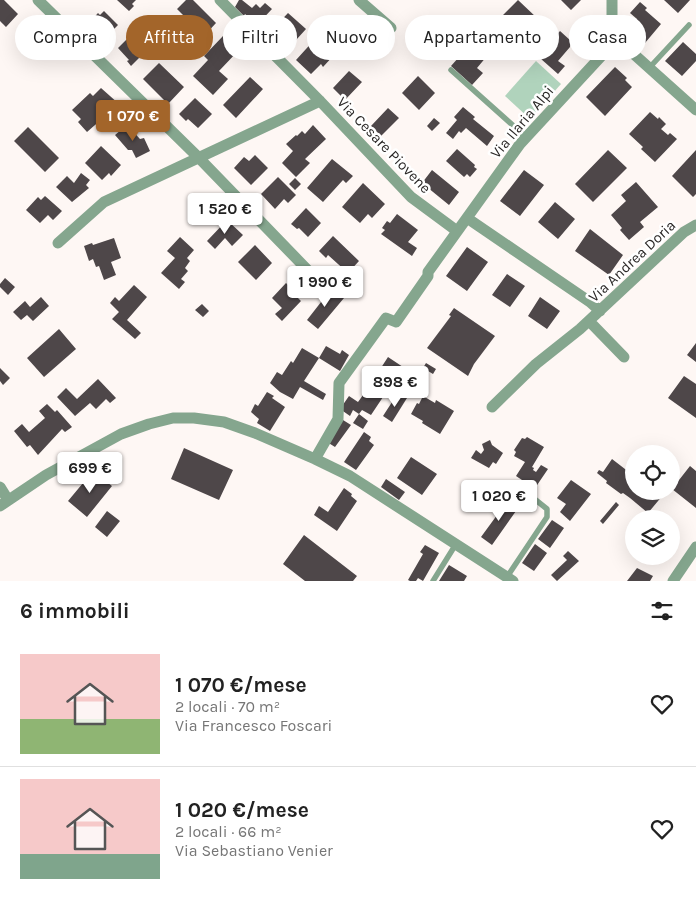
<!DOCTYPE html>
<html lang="it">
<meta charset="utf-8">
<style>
:root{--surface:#fff;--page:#f2f2f2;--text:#222;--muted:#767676;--line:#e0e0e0;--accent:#a3652a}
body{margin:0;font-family:Karla,sans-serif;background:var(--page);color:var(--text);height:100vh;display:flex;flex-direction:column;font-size:19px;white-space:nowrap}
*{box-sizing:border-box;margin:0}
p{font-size:16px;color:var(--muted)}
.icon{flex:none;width:28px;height:28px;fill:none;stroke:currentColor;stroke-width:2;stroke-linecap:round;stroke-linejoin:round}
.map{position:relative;height:581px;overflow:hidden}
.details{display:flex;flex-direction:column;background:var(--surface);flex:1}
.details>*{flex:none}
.banner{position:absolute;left:15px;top:15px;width:666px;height:45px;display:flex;gap:10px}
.controls{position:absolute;left:625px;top:445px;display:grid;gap:10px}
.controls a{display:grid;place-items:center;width:55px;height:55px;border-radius:50%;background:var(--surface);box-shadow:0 5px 20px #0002;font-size:25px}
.price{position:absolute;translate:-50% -42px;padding:0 11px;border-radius:5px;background:#fff;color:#222;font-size:16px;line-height:32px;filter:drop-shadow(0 1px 2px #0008)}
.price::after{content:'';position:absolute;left:50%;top:30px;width:15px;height:11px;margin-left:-8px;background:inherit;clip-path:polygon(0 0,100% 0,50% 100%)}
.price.selected{background:var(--accent);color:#fff}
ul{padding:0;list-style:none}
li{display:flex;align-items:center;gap:15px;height:125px;padding:0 20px}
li+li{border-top:1px solid var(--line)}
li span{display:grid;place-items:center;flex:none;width:140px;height:100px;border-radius:0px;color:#555}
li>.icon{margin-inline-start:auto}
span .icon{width:60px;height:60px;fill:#fffc;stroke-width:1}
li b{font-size:21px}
h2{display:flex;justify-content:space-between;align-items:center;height:60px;padding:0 20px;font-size:21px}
.tag{padding:0 18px;border-radius:22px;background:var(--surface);box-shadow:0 5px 20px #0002;font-size:18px;line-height:45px}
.tag.selected{background:var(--accent);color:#fff}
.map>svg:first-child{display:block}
.green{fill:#b0d3bc}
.building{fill:#4e4749}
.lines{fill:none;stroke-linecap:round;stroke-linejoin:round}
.lane{stroke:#85a68e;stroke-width:5.5}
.street{stroke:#85a68e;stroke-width:11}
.labels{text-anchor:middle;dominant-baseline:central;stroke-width:5;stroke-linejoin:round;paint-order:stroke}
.street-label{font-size:15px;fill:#2a2726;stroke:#fff}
</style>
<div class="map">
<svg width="696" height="581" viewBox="0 0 696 581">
<rect width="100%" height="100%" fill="#fef7f4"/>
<path class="green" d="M536,61L561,84L530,119L505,96Z"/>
<path class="building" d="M0,0H4L18,14L6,27L0,21Z
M117,0H136L132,4L134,6L129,11Z
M186,0H193L216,23L204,36L177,9Z
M239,0H242L252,8L256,4L260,8L265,3L272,9L257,25L245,14L244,16L235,7Z
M518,0L537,18L518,38L499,19Z
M561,0H581L571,10Z
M664,0H690L678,13Z
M640,2L647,8L645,10L661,24L645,43L638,37L640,35L630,27L637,19L630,13Z
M104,11L118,25L104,39L88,24L98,13L100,15Z
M288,13L306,29L287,50L269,33Z
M166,19L180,32L178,34L185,41L172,54L151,34Z
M348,20L365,36L351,52L333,36Z
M560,31L571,41L570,47L558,61L565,66L558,74L532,51L540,43L545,48Z
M132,34L147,50L131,66L127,61L129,60L118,48Z
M223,36L238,51L219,71L228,79L213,95L193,76L208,60L204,56Z
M316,38L334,55L323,67L321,64L311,74L296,60Z
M480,40L492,50L477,68L483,73L472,85L451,66L467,48L471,51Z
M683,42L696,54V61L682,76L665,61Z
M159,63L184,87L168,104L143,79Z
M615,67L627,78L625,80L632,87L605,116L586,97Z
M349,71L362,82L345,100L333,88Z
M418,76L435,93L419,110L402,93Z
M250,77L263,89L236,118L223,105Z
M101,88L119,104L87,132L78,122L81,119L72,110L90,93L93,96Z
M195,98L212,114L198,128L188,119L186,121L179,114Z
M463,107L475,117L473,119L494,136L487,146L466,128L461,133L459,131L453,139L446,133L457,120L454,117Z
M388,108L399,118L381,136L371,126Z
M650,112L658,119L659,117L666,124L661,129L668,135L670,133L677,139L655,162L641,149L643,147L629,134Z
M434,118L440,123L432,131L427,126Z
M127,125L140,139L144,138L150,151L136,158L132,150H128L115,135Z
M313,125L326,139L305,159L310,163L296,177L282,163L293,151L286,144L296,135L297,136L302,131L305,134Z
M28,127L59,158L45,172L14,141Z
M101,146L121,165L111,176L109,173L102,180L85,163Z
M457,149L475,165L474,167L477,169L470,177L467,174L464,177L446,161Z
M608,150L627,168L593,202L575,184Z
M696,150V194L693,197L672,176Z
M255,155L268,168L251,185L234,168L244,157L249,161Z
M332,159L353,176L346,183L343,180L323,202L307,188Z
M432,170L459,192L449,205L422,183Z
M524,170L544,185L520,216L500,201Z
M81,173L90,180L86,185L89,188L72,202L56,187L67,176L74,183Z
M278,177L296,195L288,203L284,199L275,209L261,194Z
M295,178L301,184L295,190L289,184Z
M636,182L658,207L640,222L644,227L629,240L620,230L622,228L611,215L626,201L621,195Z
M363,183L385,204L372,218L368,214L360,223L342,207Z
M202,194L208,200L206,202L216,211L204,223L188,207Z
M45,196L62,211L53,220L48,215L40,223L26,210L38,197L41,200Z
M555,202L575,219L558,239L538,222Z
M306,208L321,223L308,237L299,228L297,229L291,224Z
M397,214L418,230L408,242L417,248L412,256L381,234L385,230L382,228L387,221L390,223Z
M227,220L243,235L232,246L225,238L215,249L207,241Z
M590,229L623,255L609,275L575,251Z
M333,236L359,261L348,273L328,255L326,258L319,251Z
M180,237L194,250L187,258L190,261L185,268L188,271L181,279L185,282L179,289L161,273L175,258L167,251Z
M114,238L121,258L111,262L116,275L104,280L99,266L96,267L93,259L89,261L84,246L92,243L93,245Z
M255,245L272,263L256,280L238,262Z
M467,247L488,262L467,291L446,276Z
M507,274L525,286L510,307L492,295Z
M5,278L15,287L8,295L0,287V284Z
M286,283L292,289L290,290L301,301L282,321L275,314L282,308L272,298Z
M134,285L147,297L127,320L141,333L135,339L112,319L119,312L110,303L115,297L119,301Z
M332,288L344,298L318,329L307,320Z
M41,297L49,306L33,321L27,315L21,320L13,312L25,301L30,307Z
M540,297L560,311L547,329L528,316Z
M202,304L209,311L203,317L195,310Z
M454,308L495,336L474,364L468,376L427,348L451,316L449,315Z
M59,329L76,349L44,377L27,358Z
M696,343V362L687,355Z
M326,346L340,354L342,350L349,355L340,371L319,358Z
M302,348L319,358L304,381L326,394L323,400L300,387L293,399L280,392L270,383L277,372L282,375L291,361L293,363Z
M388,357L406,369L395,386L377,374Z
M426,363L436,369L433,374L423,368Z
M0,368L10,378L3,385L0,381Z
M684,376L696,384V418L668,398Z
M98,379L116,398L110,403L106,399L96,409L90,403L75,416L57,397L66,388L77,399Z
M371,384L385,394L371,415L362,410L359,414L353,410L350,416L340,409L349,396L358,402Z
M267,392L274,396L272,398L285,407L270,431L257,423L259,419L251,412L255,404L258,406Z
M401,393L407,398L392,422L383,416L394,399L397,401Z
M423,396L435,403L436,400L454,411L440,434L422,423L423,421L411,414L417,403L419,404Z
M47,404L55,412L57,410L72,427L65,432L62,429L38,455L30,445L27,447L14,431L22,424L29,432L45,418L39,411Z
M359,414L368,421L363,429L353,423Z
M343,420L351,425L335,447L327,442Z
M364,432L371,437L369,441L374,445L356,470L344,462Z
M527,437L544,447L532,467L534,468L533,470L536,472L541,465L548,469L531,494L522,487L525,482L516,476L525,462L514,456L516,452L514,450L522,438L525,439Z
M490,440L492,445L503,453L496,464L493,462L489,468L471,458L476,450L481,454L484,450L482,444Z
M184,448L233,470L219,500L171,479Z
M411,457L437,474L422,495L397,478Z
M612,459L634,476V491H658L663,495L648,513L630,498L623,493L621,494L606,483L607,481L597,473L599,470L603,472Z
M690,466L696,471V508L672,489Z
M93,471L112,486L87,517L68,501Z
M386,479L405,492L399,500L381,487Z
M571,480L591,494L570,521L560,512L566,504L557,498Z
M344,488L352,494L351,496L357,501L337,531L314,515L319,506L328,512Z
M501,499L516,511L492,545L481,537L500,511L495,507Z
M616,502L619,505L603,524L600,521Z
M107,511L120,521L107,537L95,527Z
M552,520L564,528L550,548L538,539Z
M304,535L357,576L353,581H305L283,564Z
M535,544L547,553L534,571L522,563Z
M425,545L439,553L423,581L418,578L416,581H410L408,580L423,554L420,552Z
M568,551L579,561L557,581L551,575L567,560L563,556Z
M449,565L467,576L464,581H439Z
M637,568L653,576L650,581H627Z"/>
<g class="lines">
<path class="lane" d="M650,67L689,25
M451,70L526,137
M507,577L547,517V509L532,497
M433,581L456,544"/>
<path class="street" d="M38,0L199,158L323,286
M220,0L320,101L411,197L457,231
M359,0L391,28
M612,0V31L617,39L696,110
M467,218L590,302L600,311
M58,243L104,202L320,101
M589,321L624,357
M492,407L536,364L580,329L684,232L696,225
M315,459L338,419L339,383L386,318L396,322L428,276V272L520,144L617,39
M0,487L8,500
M0,506L46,475L121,434L149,424L173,418H194L224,422L255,433L315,459L350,476L513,581
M673,581L696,547"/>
</g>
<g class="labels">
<g class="street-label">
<text transform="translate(522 122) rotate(-50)">Via Ilaria Alpi</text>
<text transform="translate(384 145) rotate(46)">Via Cesare Piovene</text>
<text transform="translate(632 261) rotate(-43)">Via Andrea Doria</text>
</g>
</g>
</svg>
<div class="controls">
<a><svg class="icon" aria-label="locate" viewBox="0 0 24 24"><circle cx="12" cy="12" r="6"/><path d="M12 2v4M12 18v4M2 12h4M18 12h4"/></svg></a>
<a><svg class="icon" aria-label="layers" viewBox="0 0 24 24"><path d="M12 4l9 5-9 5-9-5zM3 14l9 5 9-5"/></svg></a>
</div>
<b class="price selected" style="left:133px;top:142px">1 070 €</b>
<b class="price" style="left:225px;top:235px">1 520 €</b>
<b class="price" style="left:325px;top:308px">1 990 €</b>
<b class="price" style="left:395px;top:408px">898 €</b>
<b class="price" style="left:90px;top:494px">699 €</b>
<b class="price" style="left:499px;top:522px">1 020 €</b>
<div class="banner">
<a class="tag">Compra</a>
<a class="tag selected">Affitta</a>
<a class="tag">Filtri</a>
<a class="tag">Nuovo</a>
<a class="tag">Appartamento</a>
<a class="tag">Casa</a>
</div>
</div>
<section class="details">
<h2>6 immobili<svg class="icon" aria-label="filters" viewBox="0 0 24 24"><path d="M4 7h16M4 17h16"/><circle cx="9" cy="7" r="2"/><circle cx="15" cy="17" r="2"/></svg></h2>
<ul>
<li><span style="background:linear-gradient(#f6c9c9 65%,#8fb573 0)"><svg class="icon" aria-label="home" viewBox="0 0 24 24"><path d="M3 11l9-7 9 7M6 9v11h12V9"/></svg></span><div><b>1 070 €/mese</b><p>2 locali · 70 m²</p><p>Via Francesco Foscari</p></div><svg class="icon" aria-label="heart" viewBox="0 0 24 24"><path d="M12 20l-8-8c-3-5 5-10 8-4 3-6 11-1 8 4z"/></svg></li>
<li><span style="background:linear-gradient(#f6c9c9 75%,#7fa58c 0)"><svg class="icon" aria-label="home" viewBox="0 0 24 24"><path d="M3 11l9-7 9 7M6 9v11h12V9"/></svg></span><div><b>1 020 €/mese</b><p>2 locali · 66 m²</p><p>Via Sebastiano Venier</p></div><svg class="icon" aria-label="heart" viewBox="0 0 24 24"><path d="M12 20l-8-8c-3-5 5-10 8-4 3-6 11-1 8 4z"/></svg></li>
</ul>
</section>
